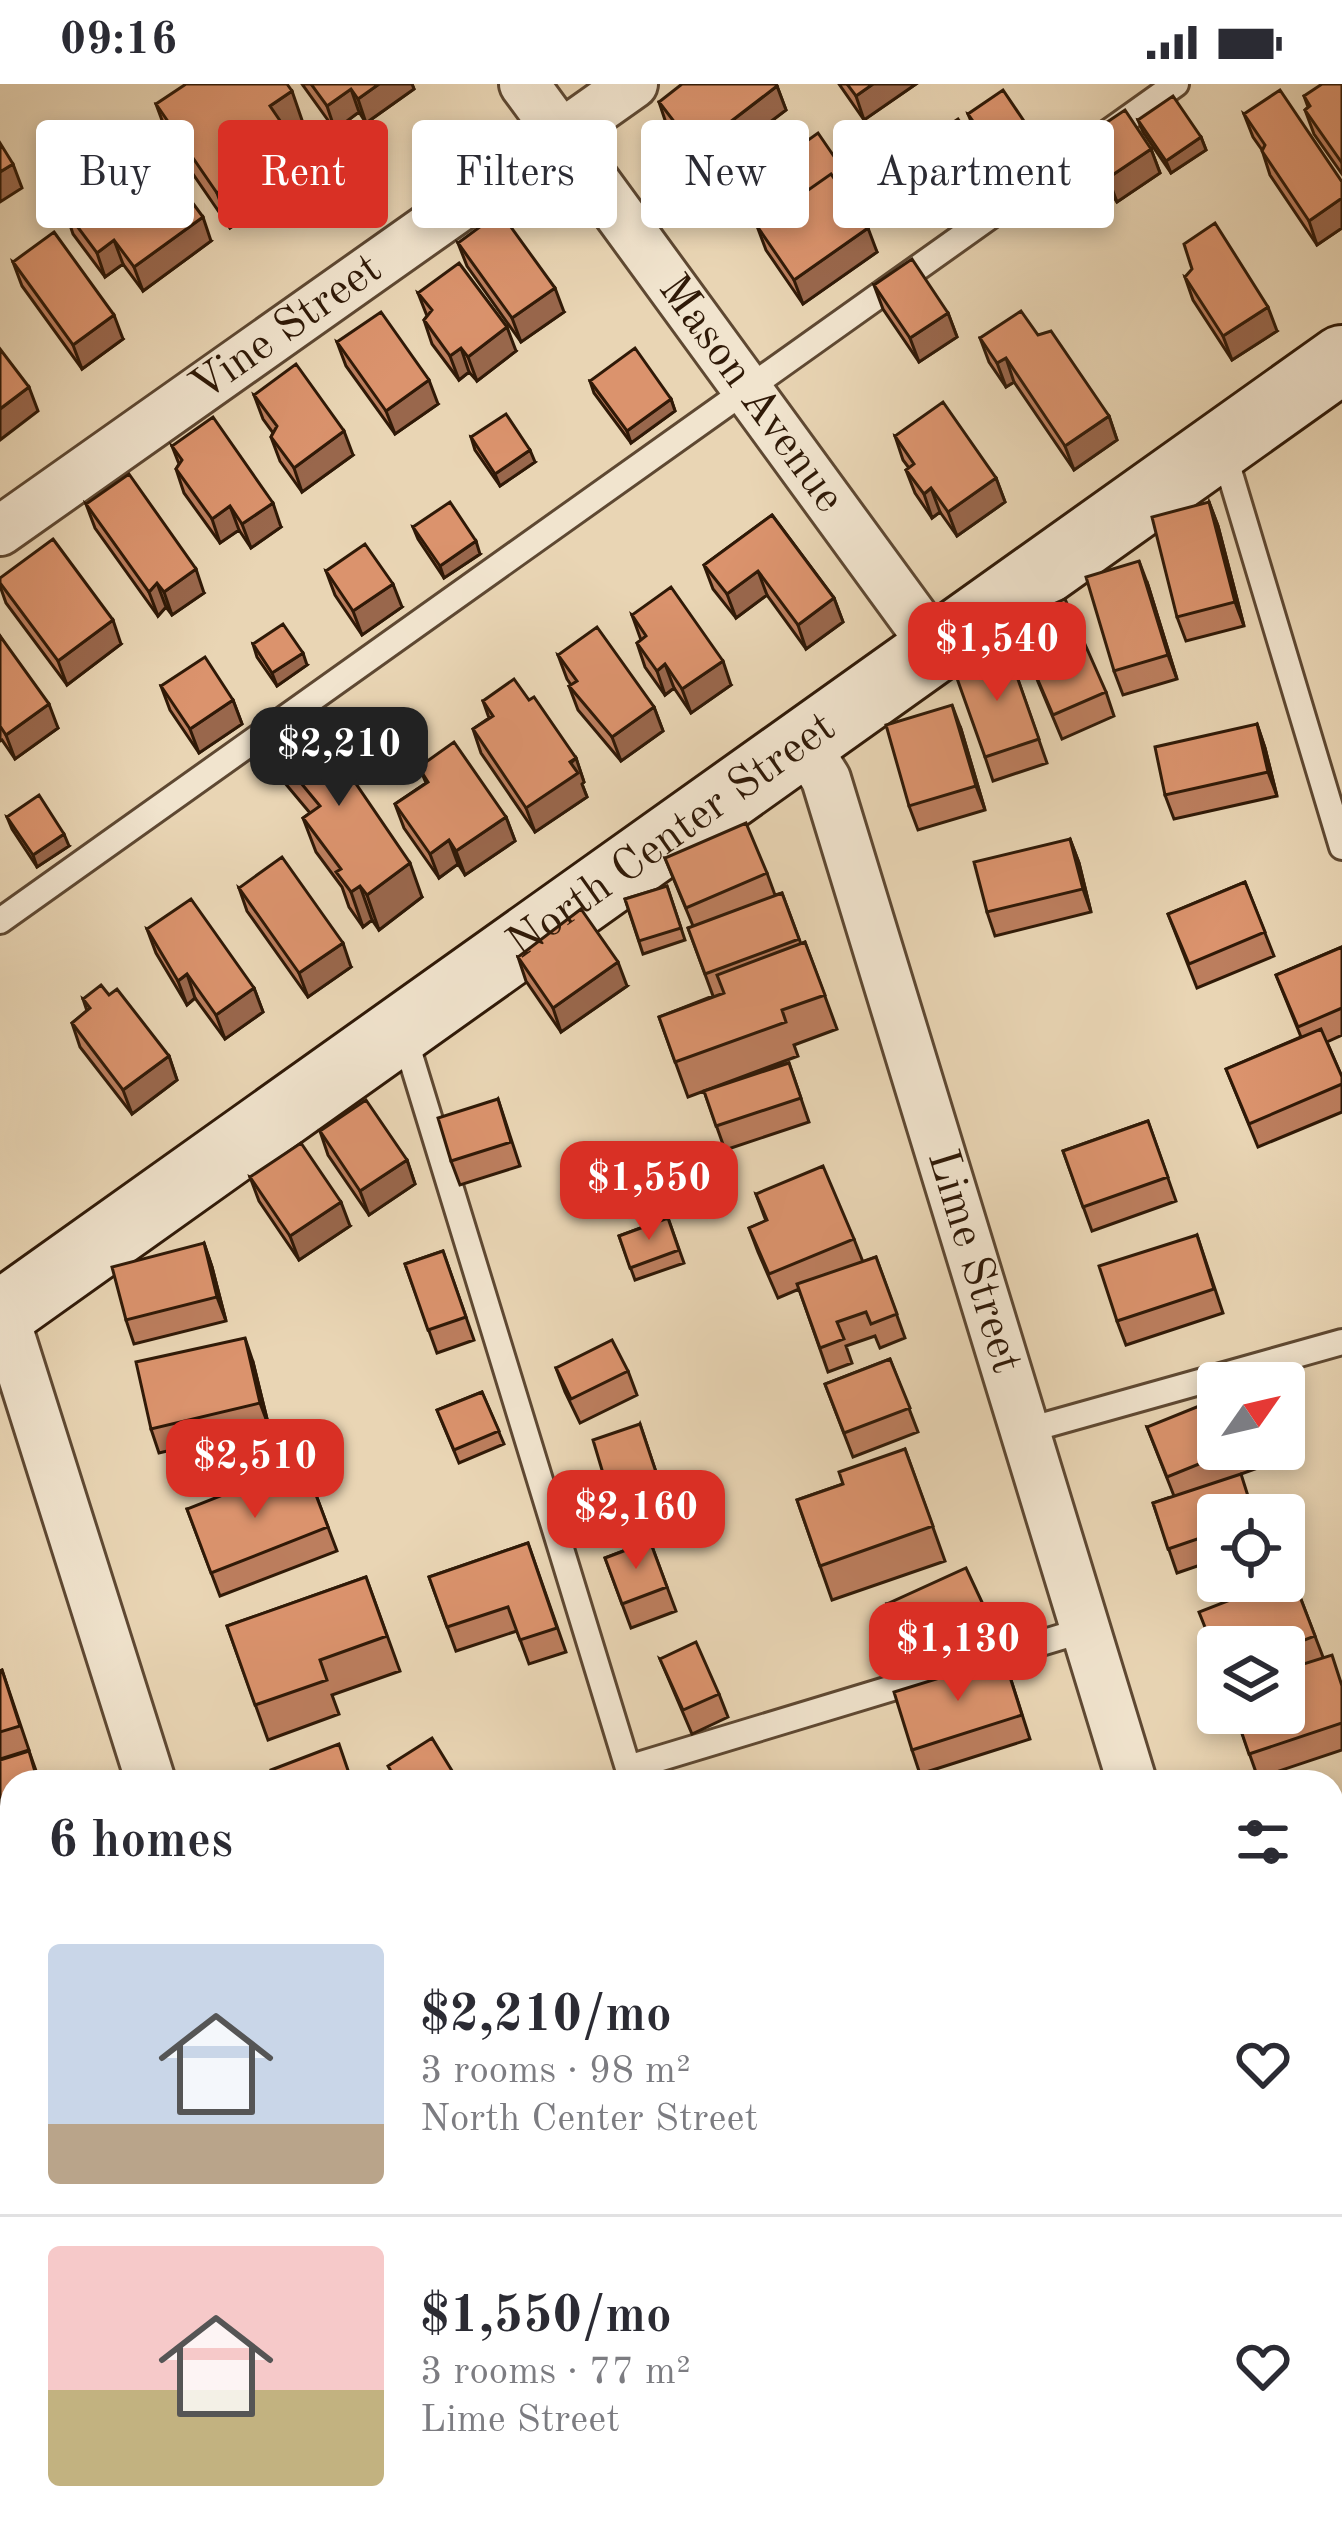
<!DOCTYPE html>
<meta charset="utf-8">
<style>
:root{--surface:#fff;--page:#f2f2f3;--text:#2b2b33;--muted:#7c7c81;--line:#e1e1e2;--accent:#d93025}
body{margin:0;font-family:"Old Standard TT",serif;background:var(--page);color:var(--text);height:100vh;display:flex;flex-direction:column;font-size:45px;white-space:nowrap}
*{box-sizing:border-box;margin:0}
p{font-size:39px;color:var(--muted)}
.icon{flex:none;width:66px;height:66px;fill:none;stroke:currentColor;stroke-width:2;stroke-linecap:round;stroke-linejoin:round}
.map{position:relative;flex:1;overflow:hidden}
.details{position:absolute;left:0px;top:1686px;width:1344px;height:768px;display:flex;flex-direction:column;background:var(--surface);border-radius:36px 36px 0 0;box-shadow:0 6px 18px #0003}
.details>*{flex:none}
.top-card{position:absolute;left:36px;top:36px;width:1272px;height:108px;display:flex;gap:24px}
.needle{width:78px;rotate:56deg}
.fabs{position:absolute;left:1197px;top:1278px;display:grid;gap:24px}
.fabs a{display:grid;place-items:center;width:108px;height:108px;border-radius:12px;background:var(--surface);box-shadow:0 6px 18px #0003;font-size:60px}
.price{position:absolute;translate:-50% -102px;padding:0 27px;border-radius:24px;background:var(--accent);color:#fff;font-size:39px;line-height:78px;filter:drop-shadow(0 3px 6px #0008)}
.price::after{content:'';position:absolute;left:50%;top:72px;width:36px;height:27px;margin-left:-18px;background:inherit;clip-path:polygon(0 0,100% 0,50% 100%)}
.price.current{background:#222;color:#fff}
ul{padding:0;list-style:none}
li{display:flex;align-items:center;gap:36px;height:300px;padding:0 48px}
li+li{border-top:3px solid var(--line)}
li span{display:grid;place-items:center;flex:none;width:336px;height:240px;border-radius:12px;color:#555}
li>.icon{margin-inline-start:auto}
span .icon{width:144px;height:144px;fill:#fffc;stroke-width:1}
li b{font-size:51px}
h2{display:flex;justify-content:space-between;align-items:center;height:144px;padding:0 48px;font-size:51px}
.chip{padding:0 42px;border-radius:12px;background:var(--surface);box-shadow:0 6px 18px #0003;font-size:42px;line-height:108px}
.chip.current{background:var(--accent);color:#fff}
.status{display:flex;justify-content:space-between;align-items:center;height:84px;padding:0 60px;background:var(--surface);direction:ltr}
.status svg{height:33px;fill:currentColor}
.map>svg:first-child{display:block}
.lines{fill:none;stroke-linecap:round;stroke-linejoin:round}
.lane-casing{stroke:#5e4832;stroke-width:30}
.street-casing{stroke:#5e4832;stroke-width:54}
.secondary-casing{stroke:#2f1907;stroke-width:72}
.lane{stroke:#f1e4ce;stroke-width:24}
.street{stroke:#f1e4ce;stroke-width:48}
.secondary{stroke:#f1e4ce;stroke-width:66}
.wall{fill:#bc7e5e;stroke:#2f1907;stroke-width:3}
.shaded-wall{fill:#99674c;stroke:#2f1907;stroke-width:3}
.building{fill:#db936d;stroke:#2f1907;stroke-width:3}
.labels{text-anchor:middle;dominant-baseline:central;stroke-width:9;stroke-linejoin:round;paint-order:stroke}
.street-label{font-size:45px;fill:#2f1907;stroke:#f1e4ce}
</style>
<div class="status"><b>09:16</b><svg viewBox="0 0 49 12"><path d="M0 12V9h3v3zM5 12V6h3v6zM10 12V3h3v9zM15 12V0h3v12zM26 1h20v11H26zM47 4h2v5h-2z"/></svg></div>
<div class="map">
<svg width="1342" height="2454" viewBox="0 0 1342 2454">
<rect width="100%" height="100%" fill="#e9d5b4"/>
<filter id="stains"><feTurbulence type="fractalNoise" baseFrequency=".00167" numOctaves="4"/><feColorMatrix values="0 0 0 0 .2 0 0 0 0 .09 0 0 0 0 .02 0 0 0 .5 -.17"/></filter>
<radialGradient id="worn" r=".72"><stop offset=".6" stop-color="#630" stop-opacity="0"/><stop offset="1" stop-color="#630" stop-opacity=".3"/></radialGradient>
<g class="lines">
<defs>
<path id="lane" d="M1222,363L1342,763
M0,837L1176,0
M403,948L628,1684L1084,1546
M1021,1348L1342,1258"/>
<g id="street">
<path id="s1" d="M524,0L935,563"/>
<path id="s2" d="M0,447L633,0"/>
<path id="s3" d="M804,660L826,695L1132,1698"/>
<path d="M3,1229L151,1698"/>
<path d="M1332,2181L1342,2178"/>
<path d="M1332,2338L1342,2371"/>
<path d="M386,2442L390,2454"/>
<path d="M461,2454L499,2442"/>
</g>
<g id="secondary">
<path id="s4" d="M0,1231L1342,275"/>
</g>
</defs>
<use href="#lane" class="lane-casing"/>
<use href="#street" class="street-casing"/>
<use href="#secondary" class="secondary-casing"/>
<use href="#lane" class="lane"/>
<use href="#street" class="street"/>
<use href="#secondary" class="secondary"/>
</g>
<path class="wall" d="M302,0H412L414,5L366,39L359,28L335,46Z
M839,0H916L864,36Z
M1342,0V90L1314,50L1305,26L1308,23L1304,12Z
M777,2L786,26L703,89L667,42L659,18Z
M156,20L304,42L288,53L297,78L267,99L273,115L230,144L169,55Z
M968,30L1032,55L998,79L973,42Z
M1244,30L1342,98V144L1317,161L1270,91L1262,66L1253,53Z
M1138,36L1201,53L1206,66L1171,89L1143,48Z
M933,52L985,80L960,98L937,65Z
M1082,55L1151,65L1160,89L1117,118L1090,79Z
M780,76L844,87L849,99L841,105L877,168L803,220L766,166L757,142L801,111L785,89Z
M106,116L211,157L143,207L123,180L105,193L73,150L65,126Z
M458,159L564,228L521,258L467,182Z
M13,178L123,255L82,285L22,202Z
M1185,193L1277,247L1232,276L1193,216Z
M874,201L948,229L957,253L919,278L883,225Z
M418,209L516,267L477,297L469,288L459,296L432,260L424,236L427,232Z
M1038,251L1109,332L1117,356L1074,386L1014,298L1006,303L989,278L980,254Z
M337,258L438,320L395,350L346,282Z
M590,297L671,315L675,327L631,359L594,309Z
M254,311L353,371L302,408L280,377L271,353L273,349L263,335Z
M895,352L996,394L1005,418L957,452L940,428L932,434L915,409L906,386L909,384L903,376Z
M471,353L535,378L500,402L475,366Z
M172,362L281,443L251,464L239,446L220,459L184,409L176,385L179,380Z
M1209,418L1218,442L1244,542L1186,557L1177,533Z
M86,420L204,509L172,531L166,523L158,532L95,444Z
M772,431L834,514L843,538L806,565L767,511L736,534L713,505L704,481Z
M413,443L480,470L444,494L418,455Z
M326,487L402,523L362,551L335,511Z
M0,494L121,560L67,601L6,519L0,502Z
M1148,501L1177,595L1123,611L1114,587Z
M632,531L731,601L691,629L674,604L665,611L645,583L637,559L641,556Z
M1013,538L1106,608L1114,632L1062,655Z
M0,552L58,644L15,675L2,656L0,657Z
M253,560L307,581L277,602L257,573Z
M1008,567L1047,679L993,697L985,673Z
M558,571L654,623L663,647L621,677L578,626L569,602L571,601L567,595Z
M161,602L233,616L242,640L199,669L170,626Z
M529,616L576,674L584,698L582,700L587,713L535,748L481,669L473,645L489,634L483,617Z
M1257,640L1265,664L1277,712L1174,735L1165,711Z
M961,645L985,726L918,746L909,722Z
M267,658L422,813L379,846L372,836L363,843L349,823L342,803L316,768L303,734L310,729L279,692Z
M421,687L506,733L515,757L465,791L458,780L439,794L404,744L395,720L426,699Z
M7,733L69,762L37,783L12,745Z
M1070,755L1079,779L1091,828L995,852L987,828Z
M665,774L767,789L775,811L782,809L801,860L805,858L837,945L794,961L798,972L688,1013L659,933L713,912L688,844L693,842Z
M1245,798L1274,872L1197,904L1168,830Z
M667,802L685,856L643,870L625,815Z
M239,804L351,883L308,913L247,827Z
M147,845L254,904L263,928L225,955L195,914L187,921L156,869Z
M1342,863V951L1327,958L1342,993V1028L1258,1063L1226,985L1301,953L1276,891Z
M518,873L627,902L561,948L526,897Z
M83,915L169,972L177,996L132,1030L80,963L72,939L87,927Z
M789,979L809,1038L725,1066L704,1007Z
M498,1015L520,1082L460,1101L451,1077Z
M1148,1037L1176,1117L1092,1147L1063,1067Z
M320,1047L407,1076L415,1100L369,1131L328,1071Z
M250,1093L350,1142L299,1176L259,1117Z
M756,1110L854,1155L863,1178L876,1173L905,1254L880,1264L875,1252L846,1262L852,1279L828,1288L799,1205L778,1214L758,1168L749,1144L766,1137Z
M668,1134L684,1179L635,1196L619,1152Z
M1197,1151L1223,1229L1126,1261L1117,1237Z
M204,1159L212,1183L226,1237L134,1260L126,1236Z
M443,1167L474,1256L437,1269L405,1180Z
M890,1275L918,1348L853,1373L825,1300Z
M253,1278L269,1343L159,1369L151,1345Z
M556,1284L628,1287L637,1311L580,1339L565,1308Z
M482,1308L504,1360L459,1379L437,1326Z
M640,1340L665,1415L617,1430L608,1406Z
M1147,1343L1218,1365H1256L1263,1382L1241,1390L1218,1431V1475L1177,1489L1153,1419L1174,1412Z
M905,1365L945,1477L832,1516L797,1416L843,1400Z
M313,1403L337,1467L220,1512L187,1425L293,1411Z
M650,1457L676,1527L631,1544L605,1474Z
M528,1459L566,1568L529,1580L517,1547L456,1567L429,1493Z
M366,1493L400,1587L332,1611L339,1630L268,1656L227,1542Z
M1297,1505L1323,1573L1342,1600V1666L1258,1694L1235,1629H1284V1563L1271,1515Z
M887,1520L988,1531L997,1555L918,1591L896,1544Z
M1004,1574L1030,1655L920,1690L912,1666Z
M660,1575L719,1610L728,1633L692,1650Z
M2,1586L29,1666L0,1675V1587Z
M29,1667L40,1698H12V1766L0,1770V1676Z
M12,1767V1855L0,1859V1771Z
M1332,1778L1342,1782V1867L1332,1870Z
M1342,1885V1973L1332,1976V1888Z
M0,2265L12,2302V2442H58L61,2454H0Z
M928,2442H999L1003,2454H932Z"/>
<path class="shaded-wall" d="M379,0H412L414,5L366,39L358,15Z
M873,0H916L864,36L856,12Z
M777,2L786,26L703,89L695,65Z
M351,5L359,28L335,46L327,22Z
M292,7L304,42L288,53L297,78L267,99L273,115L230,144L217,109L251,67L270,22Z
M1028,43L1032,55L998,79L993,66Z
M1201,53L1206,66L1171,89L1166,77Z
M1151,65L1160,89L1117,118L1108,94Z
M981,68L985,80L960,98L956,85Z
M13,80L22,104L0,118V88Z
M844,87L849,99L811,126L807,113Z
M1342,114V144L1317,161L1309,137Z
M203,133L211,157L143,207L134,183Z
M868,144L877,168L803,220L794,196Z
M114,156L123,180L105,193L97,169Z
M555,204L564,228L521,258L512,234Z
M1268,223L1277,247L1232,276L1223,252Z
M948,229L957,253L919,278L910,254Z
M114,231L123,255L82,285L73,261Z
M507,243L516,267L477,297L468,273Z
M461,264L469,288L459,296L450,272Z
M1006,274L1014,298L1006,303L997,279Z
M429,296L438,320L395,350L386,327Z
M29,303L38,327L0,356V325Z
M671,315L675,327L631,359L627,347Z
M1109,332L1117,356L1074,386L1065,362Z
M344,347L353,371L302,408L294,384Z
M530,366L535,378L500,402L495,390Z
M996,394L1005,418L957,452L948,428Z
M931,404L940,428L932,434L924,410Z
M1209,418L1218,442L1244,542L1235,518Z
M273,419L281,443L251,464L242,440Z
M230,422L239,446L220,459L212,435Z
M476,457L480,470L444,494L440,482Z
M1139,477L1148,501L1177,595L1168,571Z
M196,485L204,509L172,531L164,508Z
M758,487L767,511L736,534L727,510Z
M157,499L166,523L158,532L149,508Z
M393,500L402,523L362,551L353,527Z
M834,514L843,538L806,565L798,541Z
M113,536L121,560L67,601L58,577Z
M303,569L307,581L277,602L272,589Z
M723,577L731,601L691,629L682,605Z
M665,580L674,604L665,611L657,587Z
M233,616L242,640L199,669L190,645Z
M49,620L58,644L15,675L6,651Z
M952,621L961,645L985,726L976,702Z
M654,623L663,647L621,677L612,653Z
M1257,640L1265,664L1277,712L1268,688Z
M576,674L584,698L582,700L587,713L535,748L526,724Z
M506,733L515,757L465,791L456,767Z
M64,750L69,762L37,783L33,771Z
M1070,755L1079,779L1091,828L1083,805Z
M449,756L458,780L439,794L430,770Z
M410,779L422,813L379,846L367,811Z
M360,802L372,836L363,843L351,808Z
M343,859L351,883L308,913L299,889Z
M618,878L627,902L561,948L553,924Z
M187,890L195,914L187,921L178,897Z
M254,904L263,928L225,955L216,931Z
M169,972L177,996L132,1030L123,1006Z
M407,1076L415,1100L369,1131L360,1107Z
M341,1118L350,1142L299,1176L290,1152Z
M204,1159L212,1183L226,1237L217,1213Z
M245,1254L253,1278L269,1343L260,1319Z"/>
<path class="building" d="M186,0H287L292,7L270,22L285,44L251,67L260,80L217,109L156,20Z
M311,0H379L358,15L351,5L327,22Z
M682,0H775L777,2L695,65L659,18Z
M847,0H873L856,12Z
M1322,0H1342V79L1305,26L1310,22L1304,12Z
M1003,6L1028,43L993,66L968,30Z
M1280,6L1342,98V114L1309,137L1262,67L1265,61L1244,30Z
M1173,12L1201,53L1166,77L1138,36Z
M1125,26L1151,65L1108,94L1082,55Z
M958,35L981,68L956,85L933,52Z
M818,49L844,87L834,94L831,90L804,109L780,76Z
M0,59L13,80L0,88Z
M161,76L203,133L134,183L114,156L97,169L65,126L96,103L106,116Z
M831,90L868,144L794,196L757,142Z
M500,128L555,204L512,234L458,159Z
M1215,139L1268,223L1223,252L1185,193L1192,185L1184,160Z
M54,148L114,231L73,261L13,178Z
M912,175L948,229L910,254L874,201Z
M459,179L507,243L468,273L461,264L450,272L424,236L432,226L418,209Z
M1021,227L1038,251L1051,247L1109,332L1065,362L1006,274L997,279L980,254Z
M381,228L429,296L386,327L337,258Z
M635,264L671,315L627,347L590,297Z
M0,265L29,303L0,325Z
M296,280L344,347L294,384L271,353L277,342L254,311Z
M943,318L996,394L948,428L931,404L924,410L906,386L914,380L895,352Z
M506,330L530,366L495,390L471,353Z
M213,333L273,419L242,440L230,422L212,435L176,385L182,376L172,362Z
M129,390L196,485L164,508L157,499L149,508L86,420Z
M450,418L476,457L440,482L413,443Z
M1209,418L1235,518L1177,533L1152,433Z
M772,431L834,514L798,541L758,487L727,510L704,481Z
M53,455L113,536L58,577L0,499V494Z
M365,460L393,500L353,527L326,487Z
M1139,477L1168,571L1114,587L1086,493Z
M671,503L723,577L682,605L665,580L657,587L637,559L646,552L632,531Z
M1065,515L1106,608L1053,631L1013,538Z
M283,540L303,569L272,589L253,560Z
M597,543L654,623L612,653L569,602L577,597L558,571Z
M0,552L49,620L6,651L0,642Z
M1008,567L1039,655L985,673L954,586Z
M205,573L233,616L190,645L161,602Z
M514,595L529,616L534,613L576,674L570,678L578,689L526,724L473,645L493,632L483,617Z
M952,621L976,702L909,722L886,641Z
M307,628L410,779L367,811L360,802L351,808L336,788L341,785L303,734L320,722L267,658Z
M1257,640L1268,688L1165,711L1155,663Z
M454,658L506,733L456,767L449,756L430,770L395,720L428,698L421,687L426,678Z
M39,711L64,750L33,771L7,733Z
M746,739L767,789L686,824L665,774Z
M1070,755L1083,805L987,828L974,778Z
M282,773L343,859L299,889L239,804Z
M1245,798L1265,848L1189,880L1168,830Z
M667,802L681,844L639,857L625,815Z
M782,809L799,855L705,890L688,844Z
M191,815L254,904L216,931L187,890L178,897L147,845Z
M581,825L618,878L553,924L518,873Z
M805,858L825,911L782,926L786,938L675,978L659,933L724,909L717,891Z
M1342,863V924L1298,943L1276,891Z
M101,901L109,911L117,905L169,972L123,1006L72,939L90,924L83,915Z
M1321,945L1342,993V1000L1249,1040L1226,985Z
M789,979L801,1014L716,1042L704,1007Z
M498,1015L511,1058L451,1077L438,1034Z
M366,1016L407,1076L360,1107L320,1047Z
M1148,1037L1168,1093L1083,1123L1063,1067Z
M301,1059L341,1118L290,1152L250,1093Z
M823,1082L854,1155L769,1190L749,1144L767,1136L756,1110Z
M668,1134L679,1166L630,1184L619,1152Z
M1197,1151L1214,1205L1117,1237L1099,1182Z
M204,1159L217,1213L126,1236L112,1183Z
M443,1167L466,1233L428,1246L405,1180Z
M876,1173L897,1230L871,1240L866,1228L837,1238L844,1255L820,1264L797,1200Z
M245,1254L260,1319L151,1345L136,1278Z
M612,1256L628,1287L571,1315L556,1284Z
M890,1275L910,1324L844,1349L825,1300Z
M482,1308L499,1347L454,1366L437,1326Z
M1214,1316L1218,1326V1365H1236L1167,1393L1147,1343Z
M640,1340L657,1391L608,1406L593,1356Z
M905,1365L933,1442L820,1482L797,1416L843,1400L839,1388Z
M284,1387L293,1411L313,1403L328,1443L211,1489L187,1425Z
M1241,1390L1254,1431H1218V1448L1168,1465L1153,1419Z
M650,1457L667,1503L622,1520L605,1474Z
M528,1459L557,1544L520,1556L508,1523L447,1543L429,1493Z
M966,1484L988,1531L910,1568L887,1520Z
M366,1493L387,1552L320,1576L327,1596L255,1621L227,1542Z
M1266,1502L1271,1515L1297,1505L1315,1552L1284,1564L1218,1563V1576L1199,1528Z
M696,1558L719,1610L683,1626L660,1575Z
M1332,1571L1342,1602V1639L1249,1670L1235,1629H1284V1586Z
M1004,1574L1022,1631L912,1666L894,1608Z
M2,1586L20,1642L0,1648V1587Z
M432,1654L457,1695L451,1698H397L388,1682Z
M339,1660L352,1698H275L271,1686Z
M29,1667L38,1698H12V1740L0,1743V1676Z
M12,1767V1829L0,1832V1771Z
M1340,1776L1342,1782V1840L1332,1843V1778Z
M1342,1885V1946L1332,1950V1888Z
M1342,1988V2050L1332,2023V1991Z
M0,2270L12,2307V2442H45L8,2454H0Z
M707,2442H710L714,2454H672Z
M751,2442H810L815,2454H756Z
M928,2442H990L958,2454H933Z"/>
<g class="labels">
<g class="street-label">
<text stroke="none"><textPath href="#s2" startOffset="351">Vine Street</textPath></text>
<text stroke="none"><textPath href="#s1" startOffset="384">Mason Avenue</textPath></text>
<text stroke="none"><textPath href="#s4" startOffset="825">North Center Street</textPath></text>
<text stroke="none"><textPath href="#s3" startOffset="546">Lime Street</textPath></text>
</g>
</g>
<rect width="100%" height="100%" filter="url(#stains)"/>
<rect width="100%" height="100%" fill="url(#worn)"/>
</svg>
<div class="fabs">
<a><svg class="needle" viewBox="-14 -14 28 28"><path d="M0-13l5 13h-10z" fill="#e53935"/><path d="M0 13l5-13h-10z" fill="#7c7c81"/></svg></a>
<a><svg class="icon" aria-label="locate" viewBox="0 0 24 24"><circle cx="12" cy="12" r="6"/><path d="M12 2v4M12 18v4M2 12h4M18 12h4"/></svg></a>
<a><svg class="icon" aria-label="layers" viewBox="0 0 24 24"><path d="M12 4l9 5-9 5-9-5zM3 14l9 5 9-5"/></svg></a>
</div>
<b class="price" style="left:997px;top:620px">$1,540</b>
<b class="price current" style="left:339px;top:725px">$2,210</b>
<b class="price" style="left:649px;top:1159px">$1,550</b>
<b class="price" style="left:255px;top:1437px">$2,510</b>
<b class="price" style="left:636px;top:1488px">$2,160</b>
<b class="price" style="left:958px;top:1620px">$1,130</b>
<div class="top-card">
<a class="chip">Buy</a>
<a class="chip current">Rent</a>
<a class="chip">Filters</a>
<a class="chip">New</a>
<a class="chip">Apartment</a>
</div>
<section class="details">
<h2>6 homes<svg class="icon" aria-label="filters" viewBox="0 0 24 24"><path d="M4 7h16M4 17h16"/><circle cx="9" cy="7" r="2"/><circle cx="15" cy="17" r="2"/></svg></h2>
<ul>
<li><span style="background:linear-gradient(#c9d6e8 75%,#b9a48a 0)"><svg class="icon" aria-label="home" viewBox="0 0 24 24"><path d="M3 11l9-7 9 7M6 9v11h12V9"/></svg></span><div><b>$2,210/mo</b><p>3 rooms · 98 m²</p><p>North Center Street</p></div><svg class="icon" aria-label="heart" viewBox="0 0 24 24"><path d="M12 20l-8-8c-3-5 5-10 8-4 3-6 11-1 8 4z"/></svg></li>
<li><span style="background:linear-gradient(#f6c9c9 60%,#c2b280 0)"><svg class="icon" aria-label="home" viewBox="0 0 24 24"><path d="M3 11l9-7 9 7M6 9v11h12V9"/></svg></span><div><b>$1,550/mo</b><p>3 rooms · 77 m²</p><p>Lime Street</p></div><svg class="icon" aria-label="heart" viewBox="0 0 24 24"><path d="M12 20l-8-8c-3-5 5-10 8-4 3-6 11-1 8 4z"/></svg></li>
</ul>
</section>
</div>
